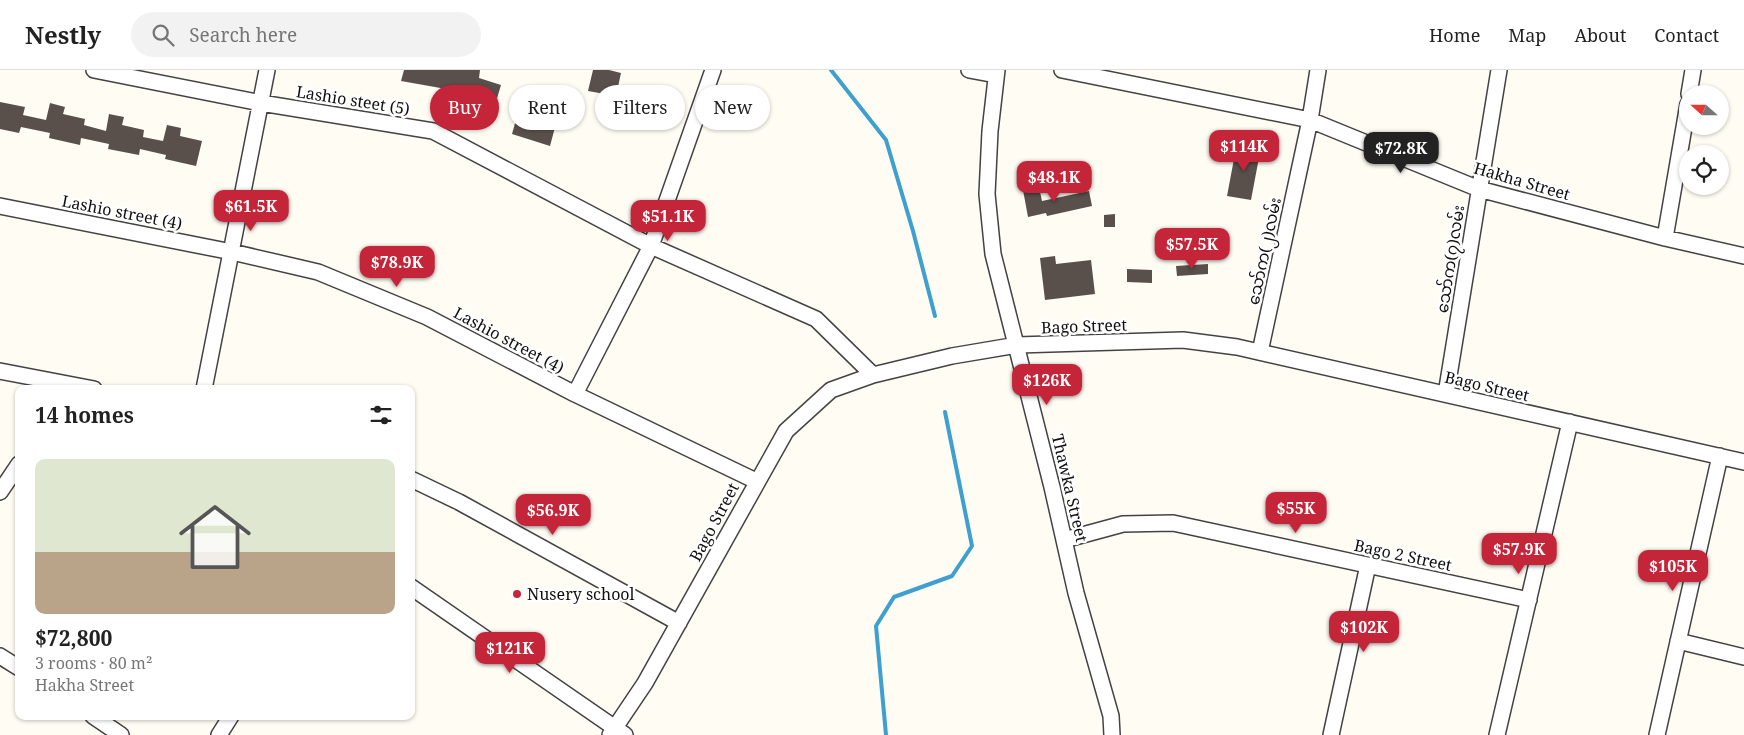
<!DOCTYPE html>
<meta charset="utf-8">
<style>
:root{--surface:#fff;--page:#f2f2f2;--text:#222;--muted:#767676;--line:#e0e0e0;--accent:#c42538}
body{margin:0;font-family:"Noto Serif","Noto Sans Myanmar",serif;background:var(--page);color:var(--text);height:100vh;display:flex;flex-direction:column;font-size:19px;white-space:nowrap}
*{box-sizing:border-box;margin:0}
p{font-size:16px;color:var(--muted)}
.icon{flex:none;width:28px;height:28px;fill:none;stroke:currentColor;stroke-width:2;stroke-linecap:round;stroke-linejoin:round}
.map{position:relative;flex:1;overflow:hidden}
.sheet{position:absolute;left:15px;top:315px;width:400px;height:335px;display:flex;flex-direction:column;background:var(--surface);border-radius:10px;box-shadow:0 1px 4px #0004}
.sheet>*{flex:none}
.guide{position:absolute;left:430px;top:15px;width:475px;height:45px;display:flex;gap:10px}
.needle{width:32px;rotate:291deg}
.buttons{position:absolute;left:1679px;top:15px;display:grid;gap:10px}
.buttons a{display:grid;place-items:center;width:50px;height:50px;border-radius:50%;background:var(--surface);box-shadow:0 1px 4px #0004;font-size:25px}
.price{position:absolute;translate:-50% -42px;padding:0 11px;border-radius:10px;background:var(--accent);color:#fff;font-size:16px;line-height:32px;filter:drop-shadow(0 1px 2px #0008)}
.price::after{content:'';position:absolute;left:50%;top:30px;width:15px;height:11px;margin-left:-8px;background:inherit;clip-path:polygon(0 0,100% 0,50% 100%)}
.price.selected{background:#222;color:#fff}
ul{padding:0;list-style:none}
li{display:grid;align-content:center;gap:10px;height:265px;padding:0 20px}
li+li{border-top:1px solid var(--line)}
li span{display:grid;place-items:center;height:155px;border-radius:10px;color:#555}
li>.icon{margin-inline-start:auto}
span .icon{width:90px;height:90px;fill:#fffc;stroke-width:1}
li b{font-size:21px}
h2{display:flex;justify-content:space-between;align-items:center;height:60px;padding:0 20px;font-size:21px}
.pill{padding:0 18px;border-radius:22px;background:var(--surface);box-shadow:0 1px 4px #0004;font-size:18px;line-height:45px}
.pill.selected{background:var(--accent);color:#fff}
header{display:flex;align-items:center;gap:30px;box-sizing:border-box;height:70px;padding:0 25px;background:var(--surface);border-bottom:1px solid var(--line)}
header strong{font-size:24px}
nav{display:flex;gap:28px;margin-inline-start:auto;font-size:18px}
.search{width:350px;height:45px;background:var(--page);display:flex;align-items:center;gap:12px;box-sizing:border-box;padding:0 18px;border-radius:28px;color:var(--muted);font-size:19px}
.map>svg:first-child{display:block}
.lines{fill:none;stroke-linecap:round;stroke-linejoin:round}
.stream{stroke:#3da0cf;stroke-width:4}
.building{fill:#59504c}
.minor-casing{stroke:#434343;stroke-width:18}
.minor{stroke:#fff;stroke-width:15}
.poi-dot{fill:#c42538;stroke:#fff;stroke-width:2}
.labels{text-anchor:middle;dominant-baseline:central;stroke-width:5;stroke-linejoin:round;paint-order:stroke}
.street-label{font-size:16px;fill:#101010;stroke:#fff}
.poi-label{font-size:16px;fill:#101010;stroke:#fff;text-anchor:start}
</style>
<header>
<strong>Nestly</strong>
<div class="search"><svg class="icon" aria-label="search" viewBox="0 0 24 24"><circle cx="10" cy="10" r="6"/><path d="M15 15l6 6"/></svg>Search here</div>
<nav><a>Home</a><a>Map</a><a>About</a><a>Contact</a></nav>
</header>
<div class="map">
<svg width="1744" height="665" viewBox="0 0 1744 665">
<rect width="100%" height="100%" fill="#fffcf4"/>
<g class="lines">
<path class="stream" d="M831,0L886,70L913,161L935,246
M886,665L876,556L894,527L952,506L972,476L945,342"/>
</g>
<path class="building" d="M404,0H480L479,8L501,15L495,35L486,32L482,43L470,39L474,28L463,25V22L401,11Z
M593,0H609L621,3L616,26L588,21Z
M524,21L562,31L550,76L512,64Z
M0,32L25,37L23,45L46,50L50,33L65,37L63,44L85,49L84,55L106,61L109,44L124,47L122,55L144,60L143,67L163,71L167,55L181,58L180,66L202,71L196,96L165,89L166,85L140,79L139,85L108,79L109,74L81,68L80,75L49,68L50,63L21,57L19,63L0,59Z
M1237,73L1261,77L1251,130L1227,126Z
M1039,117L1042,131L1089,121L1092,136L1047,146L1046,143L1028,147L1023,120Z
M1115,144V157H1104V145Z
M1055,186L1056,194L1091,190L1095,224L1045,230L1040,188Z
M1208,194V204L1177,206L1176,196Z
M1127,199L1152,200V213L1127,212Z"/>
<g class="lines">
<defs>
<path id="minor" d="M94,0L261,33L433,61L651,176L816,249L873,305
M969,0L996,5
M997,0L990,61L987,124L993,184L1052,417L1076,523L1111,646L1112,665
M1062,0L1310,50L1479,119L1665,168L1744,186
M1689,24L1693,0
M0,136L232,182L318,202L427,247L575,324L756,411
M1665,168L1688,34
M1260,282L1310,50L1318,0
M0,301L94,319
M204,319L267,0
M575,324L651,176L713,0
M1446,324L1499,0
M411,409L459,432L679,553
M0,422L19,394
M1064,470L1123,454L1173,453L1529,530
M411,517L625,665
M1678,571L1744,587
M0,586L19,598
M93,646L121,665
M219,665L231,646
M610,665L645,613L786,361L831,320L873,305L952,286L1017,275L1183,270L1237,277L1744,392
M1331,665L1368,495
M1497,665L1570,352
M1657,665L1720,386"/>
</defs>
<use href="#minor" class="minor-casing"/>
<use href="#minor" class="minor"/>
</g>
<circle class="poi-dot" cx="517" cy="524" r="5"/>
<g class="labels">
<g class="street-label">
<text transform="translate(353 30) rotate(9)">Lashio steet (5)</text>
<text transform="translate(1522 111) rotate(16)">Hakha Street</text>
<text transform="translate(122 142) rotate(11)">Lashio street (4)</text>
<text transform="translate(1264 181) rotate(-78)">သော်က(၂)လမ်း</text>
<text transform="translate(1450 189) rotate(-81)">သော်က(၇)လမ်း</text>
<text transform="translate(1084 256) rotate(-2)">Bago Street</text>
<text transform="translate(509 270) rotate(28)">Lashio street (4)</text>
<text transform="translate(1487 316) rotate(13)">Bago Street</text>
<text transform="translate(1070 418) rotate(77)">Thawka Street</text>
<text transform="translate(714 452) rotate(-62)">Bago Street</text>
<text transform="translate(1403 485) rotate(12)">Bago 2 Street</text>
</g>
<g class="poi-label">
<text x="527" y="524">Nusery school</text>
</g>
</g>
</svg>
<div class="buttons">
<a><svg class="needle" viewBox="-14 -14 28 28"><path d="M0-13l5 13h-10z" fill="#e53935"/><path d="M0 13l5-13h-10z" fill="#767676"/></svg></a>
<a><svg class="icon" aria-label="locate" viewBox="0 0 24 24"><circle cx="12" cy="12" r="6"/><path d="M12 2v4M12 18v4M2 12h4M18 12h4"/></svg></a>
</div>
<b class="price" style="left:1244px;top:102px">$114K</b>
<b class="price selected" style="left:1401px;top:104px">$72.8K</b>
<b class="price" style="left:1054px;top:133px">$48.1K</b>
<b class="price" style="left:251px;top:162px">$61.5K</b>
<b class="price" style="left:668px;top:172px">$51.1K</b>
<b class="price" style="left:1192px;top:200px">$57.5K</b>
<b class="price" style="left:397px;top:218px">$78.9K</b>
<b class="price" style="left:1047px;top:336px">$126K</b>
<b class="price" style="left:1296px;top:464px">$55K</b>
<b class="price" style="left:553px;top:466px">$56.9K</b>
<b class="price" style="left:1519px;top:505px">$57.9K</b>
<b class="price" style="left:1673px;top:522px">$105K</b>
<b class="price" style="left:1364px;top:583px">$102K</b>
<b class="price" style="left:510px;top:604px">$121K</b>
<div class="guide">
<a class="pill selected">Buy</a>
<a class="pill">Rent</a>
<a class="pill">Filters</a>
<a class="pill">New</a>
</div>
<section class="sheet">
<h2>14 homes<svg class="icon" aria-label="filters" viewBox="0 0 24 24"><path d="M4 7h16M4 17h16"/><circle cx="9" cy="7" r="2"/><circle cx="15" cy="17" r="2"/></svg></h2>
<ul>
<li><span style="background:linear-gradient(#dfe7d0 60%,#b9a48a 0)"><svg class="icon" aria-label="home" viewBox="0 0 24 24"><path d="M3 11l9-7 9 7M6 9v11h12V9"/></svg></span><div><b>$72,800</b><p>3 rooms · 80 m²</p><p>Hakha Street</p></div></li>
</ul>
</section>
</div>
